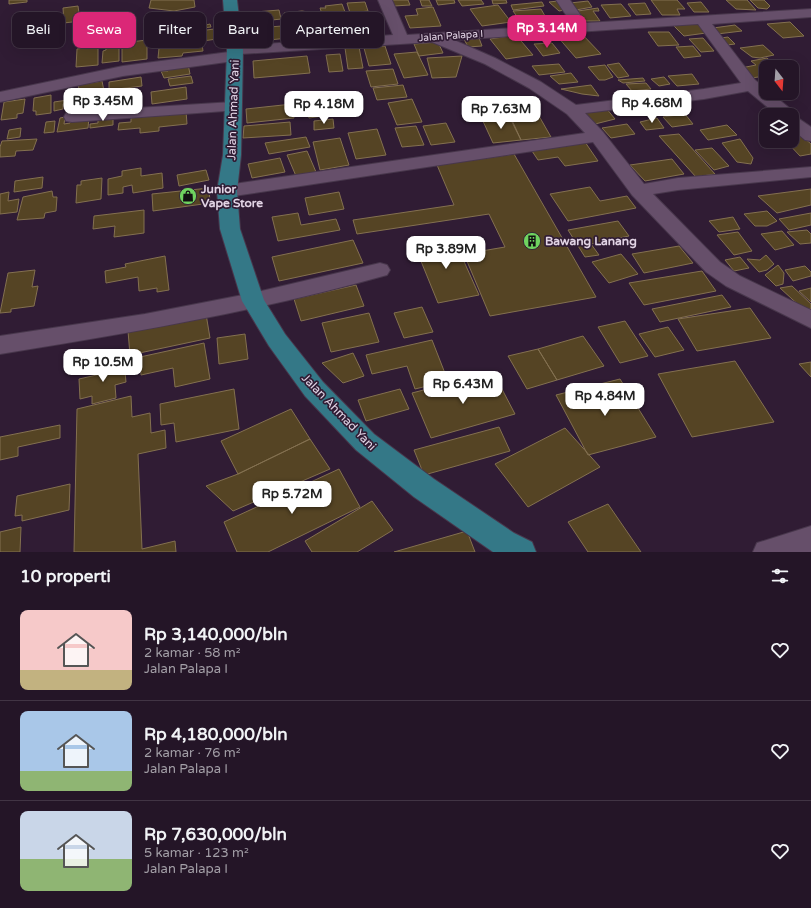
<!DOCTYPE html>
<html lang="id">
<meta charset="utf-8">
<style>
:root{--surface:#241527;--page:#2c1e2f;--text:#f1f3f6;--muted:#a39fa7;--line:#413444;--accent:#db2777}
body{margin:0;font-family:"Varela Round",sans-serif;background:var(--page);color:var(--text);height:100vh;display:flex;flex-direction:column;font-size:15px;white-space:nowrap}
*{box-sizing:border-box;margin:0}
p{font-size:13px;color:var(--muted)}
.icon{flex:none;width:22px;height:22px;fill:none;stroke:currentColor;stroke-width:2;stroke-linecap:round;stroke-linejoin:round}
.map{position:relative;height:552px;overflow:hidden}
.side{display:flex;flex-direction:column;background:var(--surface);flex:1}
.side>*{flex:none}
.top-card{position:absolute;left:12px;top:12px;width:400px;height:36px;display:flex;gap:8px}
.needle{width:26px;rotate:163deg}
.controls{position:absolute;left:759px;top:60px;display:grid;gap:8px}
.controls a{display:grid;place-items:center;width:40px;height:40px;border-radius:8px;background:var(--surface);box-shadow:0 4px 16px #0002,0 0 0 1px var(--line);font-size:20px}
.price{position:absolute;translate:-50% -34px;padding:0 9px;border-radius:8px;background:#fff;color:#222;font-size:13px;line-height:26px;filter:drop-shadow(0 1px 2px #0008)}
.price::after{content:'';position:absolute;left:50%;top:24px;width:12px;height:9px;margin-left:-6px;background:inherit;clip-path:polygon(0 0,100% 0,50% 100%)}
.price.selected{background:var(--accent);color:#fff}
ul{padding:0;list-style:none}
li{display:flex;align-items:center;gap:12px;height:100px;padding:0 20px}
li+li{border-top:1px solid var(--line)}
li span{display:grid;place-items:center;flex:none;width:112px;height:80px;border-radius:8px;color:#555}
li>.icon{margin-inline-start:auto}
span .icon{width:48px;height:48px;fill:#fffc;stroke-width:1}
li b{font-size:17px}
h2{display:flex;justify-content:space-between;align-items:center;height:48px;padding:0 20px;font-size:17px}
.pill{padding:0 14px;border-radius:8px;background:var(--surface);box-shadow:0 4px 16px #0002,0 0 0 1px var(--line);font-size:14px;line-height:36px}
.pill.selected{background:var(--accent);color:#fff}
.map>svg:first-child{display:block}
.building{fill:#554424;stroke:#837050}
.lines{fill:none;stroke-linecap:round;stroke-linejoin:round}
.minor-casing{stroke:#48374c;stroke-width:2}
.primary-casing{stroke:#48374c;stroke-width:2}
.minor{fill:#664f6a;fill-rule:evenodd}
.primary{fill:#347887;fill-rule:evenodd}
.labels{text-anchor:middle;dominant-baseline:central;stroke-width:3.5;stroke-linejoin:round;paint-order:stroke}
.far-street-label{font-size:10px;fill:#e2d4e5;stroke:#301c34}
.street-label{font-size:12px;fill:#e2d4e5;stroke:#301c34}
.poi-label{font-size:12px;font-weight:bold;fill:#e2d4e5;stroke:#301c34;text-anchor:start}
</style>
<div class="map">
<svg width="811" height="552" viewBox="0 0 811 552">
<rect width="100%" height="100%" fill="#301c34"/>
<path class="building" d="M9,0H27V2L9,4Z
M151,0H194L195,7L174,11L149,8Z
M391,0H408L410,5L394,6Z
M420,0H429L432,6H422Z
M436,0H454L455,3L438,5Z
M458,0H481L484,4L462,6Z
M492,0H506L507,3L493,4Z
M651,0H677L685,9H677L680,15H662Z
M726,0H747L756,10L736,9Z
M750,0H764L770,6L767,9L758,8Z
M558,1L565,10L559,11L549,2Z
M588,1L592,7L576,10L570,3Z
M365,2L368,11L350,13L347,3Z
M542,2L544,6L513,10L511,5Z
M701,2L709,12H694L687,3Z
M645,3L651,14L636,15L628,4Z
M342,4L345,12L322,14L320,8H326L325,6Z
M621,4L631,16L610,18L601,5Z
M498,5L511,22L482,26L470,9Z
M78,6L80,21L64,23L63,8Z
M433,7L441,26L410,28L405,16L418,15L416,9Z
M598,8L599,11H593L600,21H585L578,11Z
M541,9L545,16L534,17L535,21L529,22H521L513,11Z
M279,10L281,19L246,23L244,13Z
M302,11L308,12L312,20L289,24L284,13Z
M367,13L369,22L315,25L314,15H322L323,21L339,20L335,15Z
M205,18L206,25L210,24L211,27L167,32L166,23Z
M790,22L804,36L783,38L767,24Z
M698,23L706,33L684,36L673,25Z
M380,24L382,36L317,40L315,28Z
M295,25L298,37L269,40L268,37L262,38L261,31H269V27Z
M735,25L742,31L717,34L713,28Z
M98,26L99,34L76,37V29Z
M214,29L217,39L167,46L166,40L179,38L178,34Z
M648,32H669L679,45L658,46Z
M581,33L601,54L576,58L557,36Z
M516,35L533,55L506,59L490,39Z
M728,37L735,44L727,45L721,38Z
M479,38L482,46L468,47L464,39Z
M703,38L714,51L701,52L689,39Z
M147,40V59L122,62V43Z
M438,42L443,53L419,56L414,44Z
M119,43V61L102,63L103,51L106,50V45Z
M552,43L560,53L543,56L534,44Z
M202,44L203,51L183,53L182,56L158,58L159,48Z
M763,45L774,55L760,58L752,57L740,48Z
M98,46V65L76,67L77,49Z
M385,46L391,64L369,66L364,48Z
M693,46L701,56L684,58L676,47Z
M359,47L363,68L348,69L345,48Z
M417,52L428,75L404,78L394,54Z
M340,54L343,71L329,72L326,55Z
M307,56L310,73L254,78L253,61Z
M462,56L456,77L432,78L427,58Z
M767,58L777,67H766V76L751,78L741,68L756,65L751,61Z
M619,63L629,76L618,78L607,65Z
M188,64L190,74L164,78L161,71H168L166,68Z
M559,64L565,72L539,75L532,66Z
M605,65L613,77L605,80H599L588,67Z
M393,69L398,84L371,87L366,71Z
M571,73L578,82L559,84L550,76Z
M692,74L699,84L677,86L668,76Z
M191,76L193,83L170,86L168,79Z
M141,77L142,86L109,90V82Z
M664,77L670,84L659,86L651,79Z
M643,78L645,81L623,83L618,80Z
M102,81L104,91L70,97V90L79,89L78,85Z
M646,83L651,89L632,91L626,84Z
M403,85L407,97L377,100L373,88Z
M591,85L599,96L582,94L561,89Z
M186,87L187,99L152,104L151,92Z
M141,92V100L129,101V98L114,100V103L101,105L102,96Z
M51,95V113L36,115V111H33L34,98Z
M88,97V107L72,109V103L63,104V109L54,111V102Z
M338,98L344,113L309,118L304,103Z
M25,99L23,113L17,114V118L1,120L4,102Z
M412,99L422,122L397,125L388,103Z
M667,101L676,112L650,117L644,109L654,107L650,102Z
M292,104L294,118L247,123L246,109Z
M606,108L615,119L595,124L584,112Z
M186,111L187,124L159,127V131L140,133V128L118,130L119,123L131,122V118Z
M685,114L693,124L672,127L663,117Z
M113,116V125L90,128V124L98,123V118Z
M509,116L521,140L493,143L482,119Z
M539,116L551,137L521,140L511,118Z
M65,117L64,124L70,123L71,119L89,117L88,128L57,132L60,118Z
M657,118L664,128L646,130L640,122Z
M333,119L334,128L314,130V121Z
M55,121L54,132L44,133L46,122Z
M290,122L291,135L243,138L244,126Z
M446,123L455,142L431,145L423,126Z
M627,124L635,134L611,138L602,128Z
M727,125L737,135L708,140L700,130Z
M416,126L424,145L402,147L395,128Z
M21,128L20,137L7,139L9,130Z
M377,129L386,155L356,159L348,133Z
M679,134L715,174L696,177L659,136Z
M802,136L811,144V154L800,156L786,141H792V137Z
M306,137L310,147L269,154L265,143Z
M340,138L349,165L320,170L313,142Z
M37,139L33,150L16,151L15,156L0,157V147L2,141Z
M740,139L753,158L751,164L737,162L722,143Z
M585,142L598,161L565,166L558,157L538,160L532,151Z
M712,148L729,166L714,170L695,150Z
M307,151L316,172L296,176L287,155Z
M514,154L596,297L490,316L464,254L505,247L489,214L357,234L353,220L454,205L437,165Z
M280,158L285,172L252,178L248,164Z
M672,159L684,174L645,181L630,165Z
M141,168V176L162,173L163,188L133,193L132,185L123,187V193L108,195V179L122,176V171Z
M206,170L209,180L179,186L177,175Z
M43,177L42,188L14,192L15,181Z
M102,178L101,199L76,203L77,185H81V181Z
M590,187L600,201L627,196L636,208L568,221L550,194Z
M209,188L210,203L153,211L152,194Z
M811,189V205L777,213L758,196Z
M52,191L53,197H57L56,211L45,213L44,218L17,220L23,197Z
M9,192L8,201L19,199L17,212L0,214V194Z
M339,192L344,209L309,215L305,198Z
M144,210V233L114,237L115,226L93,229L94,216Z
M767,211L777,221L767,226H755L744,214Z
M298,213L301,225L336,219L340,230L278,241L272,217Z
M811,213V225L789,230L779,219Z
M733,217L740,229L719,232L709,221Z
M618,221L629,236L591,244L599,255L585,257L568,230Z
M807,230L811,234V243L800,244L787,232Z
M782,231L794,245L775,250L761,234Z
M738,232L752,251L734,255L717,235Z
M453,237L479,295L438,303L414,244Z
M353,240L363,263L279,281L272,257Z
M679,246L693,263L644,273L632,254Z
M621,254L638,274L609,283L592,262Z
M766,255L774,264L767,270L759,272L747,259L760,260Z
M165,256L169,290L157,292V288L139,291L138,277L106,283L105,271L126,267L125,264Z
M740,257L749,268L734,271L725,260Z
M778,265L784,273L783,284L776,286L765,275Z
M805,266L811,272V276L793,281L785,270Z
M35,270L32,287L38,286L34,306L11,309V312L0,313L8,273Z
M702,271L716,291L644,305L629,283Z
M356,285L364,306L301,321L294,299Z
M792,286L811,304V309L804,310L780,288Z
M811,288V302L799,291Z
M722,295L731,307L660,322L652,309Z
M422,307L433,332L404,338L394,313Z
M750,308L771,338L697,351L678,319Z
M369,313L379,342L331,352L322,323Z
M206,314L210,338L130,355L128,331Z
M625,321L648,356L620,363L598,327Z
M668,327L684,350L655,357L639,334Z
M245,334L248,359L219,364L217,338Z
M583,336L604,366L557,380L538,349Z
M432,340L448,381L415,389L407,366L372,374L366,355Z
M204,343L210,379L175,387L173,368L141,375L140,357Z
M538,349L557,380L527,389L508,356Z
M353,353L364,376L343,383L322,363Z
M735,361L774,422L692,437L658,374Z
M124,362L126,382L115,385L116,398L92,404V396L80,399L79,379L101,374V367Z
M811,362V377L799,364Z
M493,372L515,414L431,438L412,393Z
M620,379L656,437L588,455L556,395Z
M234,389L239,429L176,442L174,423L161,425L160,404Z
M400,389L409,409L366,421L358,400Z
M131,396L132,417L150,413L151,433L165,430L166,448L138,454L142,549L175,541L176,552H74L77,409Z
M291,409L310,439L238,474L221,441Z
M60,425V438L18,447V456L0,460V437Z
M499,427L510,451L424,475L414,450Z
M565,428L600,467L528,507L495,464Z
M310,439L330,469L233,511L206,486L238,474Z
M339,469L360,507L268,552H237L224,522Z
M70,484L69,510L22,521V515L15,516L17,496Z
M372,501L393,530L357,552H312L305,541Z
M608,504L641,552H588L568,522Z
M21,527L20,552H0V532Z
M467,531L475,552H394Z"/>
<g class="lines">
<defs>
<path id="minor" d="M378,0H392L407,35L572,24L556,0H570L586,23L811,9V17L712,24L755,80L766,89V93H771L793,111L795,116L811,127V141L805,140L792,129V115H777L748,91L704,99L585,113L603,132L644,184L678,178L811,167V177L678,190L653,194L720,262L740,276L811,310V328L726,286L706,272L632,195L593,142L227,197L220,195L218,191L220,187L227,185L585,133L567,114L529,88L485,64L432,42L240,54L242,56L239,59L234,61L123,76L0,102V92L123,66L229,52L228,50L230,47L235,46L393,35ZM698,24L741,83L704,89L576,105L541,82L495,58L454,40Z
M233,102L239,104L241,107L239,110L72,122L66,121L64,117L66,113L72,112Z
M380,263L387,265L390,270L387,275C260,311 130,333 0,354V336L145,314L253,293Z
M811,526V552H753L757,543Z"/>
<path id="primary" d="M223,0H237L243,50L241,155L237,191L240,229L264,300L285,334L323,382L374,434L434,479L514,533L532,542L536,552H493L414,497L356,450L305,396L269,346L242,301L220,229L217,191L223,155L227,50Z"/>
</defs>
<use href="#minor" class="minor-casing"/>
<use href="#primary" class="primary-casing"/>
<use href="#minor" class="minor"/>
<use href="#primary" class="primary"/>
</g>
<defs>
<symbol id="shop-disc" viewBox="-11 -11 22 22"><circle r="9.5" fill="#6fd35f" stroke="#301c34"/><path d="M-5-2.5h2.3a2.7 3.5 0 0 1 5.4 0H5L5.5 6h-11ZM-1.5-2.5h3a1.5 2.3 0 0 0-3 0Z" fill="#111"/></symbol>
<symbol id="building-disc" viewBox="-11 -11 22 22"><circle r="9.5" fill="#6fd35f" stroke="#301c34"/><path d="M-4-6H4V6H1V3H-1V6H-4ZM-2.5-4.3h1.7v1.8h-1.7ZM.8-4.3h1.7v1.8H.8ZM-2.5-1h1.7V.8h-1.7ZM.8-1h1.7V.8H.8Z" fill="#111"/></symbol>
</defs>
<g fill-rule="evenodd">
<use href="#shop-disc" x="178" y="186" width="20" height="20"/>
<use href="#building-disc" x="522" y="231" width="20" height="20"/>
</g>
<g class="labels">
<g class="far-street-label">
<text transform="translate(451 36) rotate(-4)">Jalan Palapa I</text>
</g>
<g class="street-label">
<text transform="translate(233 110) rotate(-88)">Jalan Ahmad Yani</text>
<text transform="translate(339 412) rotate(46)">Jalan Ahmad Yani</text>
</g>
<g class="poi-label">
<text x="201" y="189">Junior<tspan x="201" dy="14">Vape Store</tspan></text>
<text x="545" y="241">Bawang Lanang</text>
</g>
</g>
</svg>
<div class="controls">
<a><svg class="needle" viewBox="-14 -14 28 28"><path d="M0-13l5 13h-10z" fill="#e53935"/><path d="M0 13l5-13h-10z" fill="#a39fa7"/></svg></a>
<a><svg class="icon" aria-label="layers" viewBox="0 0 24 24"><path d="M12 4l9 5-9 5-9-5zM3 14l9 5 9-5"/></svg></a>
</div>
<b class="price selected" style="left:547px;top:49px">Rp 3.14M</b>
<b class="price" style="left:103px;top:122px">Rp 3.45M</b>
<b class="price" style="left:652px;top:124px">Rp 4.68M</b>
<b class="price" style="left:324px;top:125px">Rp 4.18M</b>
<b class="price" style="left:501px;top:130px">Rp 7.63M</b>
<b class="price" style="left:446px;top:270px">Rp 3.89M</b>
<b class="price" style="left:103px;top:383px">Rp 10.5M</b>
<b class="price" style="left:463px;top:405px">Rp 6.43M</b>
<b class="price" style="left:605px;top:417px">Rp 4.84M</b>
<b class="price" style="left:292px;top:515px">Rp 5.72M</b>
<div class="top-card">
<a class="pill">Beli</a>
<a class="pill selected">Sewa</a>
<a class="pill">Filter</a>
<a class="pill">Baru</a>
<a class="pill">Apartemen</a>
</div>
</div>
<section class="side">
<h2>10 properti<svg class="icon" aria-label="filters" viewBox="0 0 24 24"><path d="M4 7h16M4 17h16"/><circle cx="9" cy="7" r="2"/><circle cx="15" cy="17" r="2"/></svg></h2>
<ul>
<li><span style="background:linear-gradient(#f6c9c9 75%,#c2b280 0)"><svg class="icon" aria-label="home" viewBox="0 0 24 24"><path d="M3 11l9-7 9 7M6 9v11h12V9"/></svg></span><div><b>Rp 3,140,000/bln</b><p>2 kamar · 58 m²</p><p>Jalan Palapa I</p></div><svg class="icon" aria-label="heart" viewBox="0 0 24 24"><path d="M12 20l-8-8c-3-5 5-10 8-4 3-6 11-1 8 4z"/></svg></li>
<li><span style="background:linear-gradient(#a9c7e8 75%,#8fb573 0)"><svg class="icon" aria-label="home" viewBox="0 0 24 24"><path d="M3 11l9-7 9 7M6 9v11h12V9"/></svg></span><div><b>Rp 4,180,000/bln</b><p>2 kamar · 76 m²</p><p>Jalan Palapa I</p></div><svg class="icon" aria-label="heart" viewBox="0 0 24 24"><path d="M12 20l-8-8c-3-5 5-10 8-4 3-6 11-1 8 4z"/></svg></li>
<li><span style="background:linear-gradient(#c9d6e8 60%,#8fb573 0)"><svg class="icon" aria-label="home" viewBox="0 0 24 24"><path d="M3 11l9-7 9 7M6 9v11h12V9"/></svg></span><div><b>Rp 7,630,000/bln</b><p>5 kamar · 123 m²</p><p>Jalan Palapa I</p></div><svg class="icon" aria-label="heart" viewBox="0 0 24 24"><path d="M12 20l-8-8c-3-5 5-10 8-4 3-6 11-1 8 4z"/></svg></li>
</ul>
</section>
